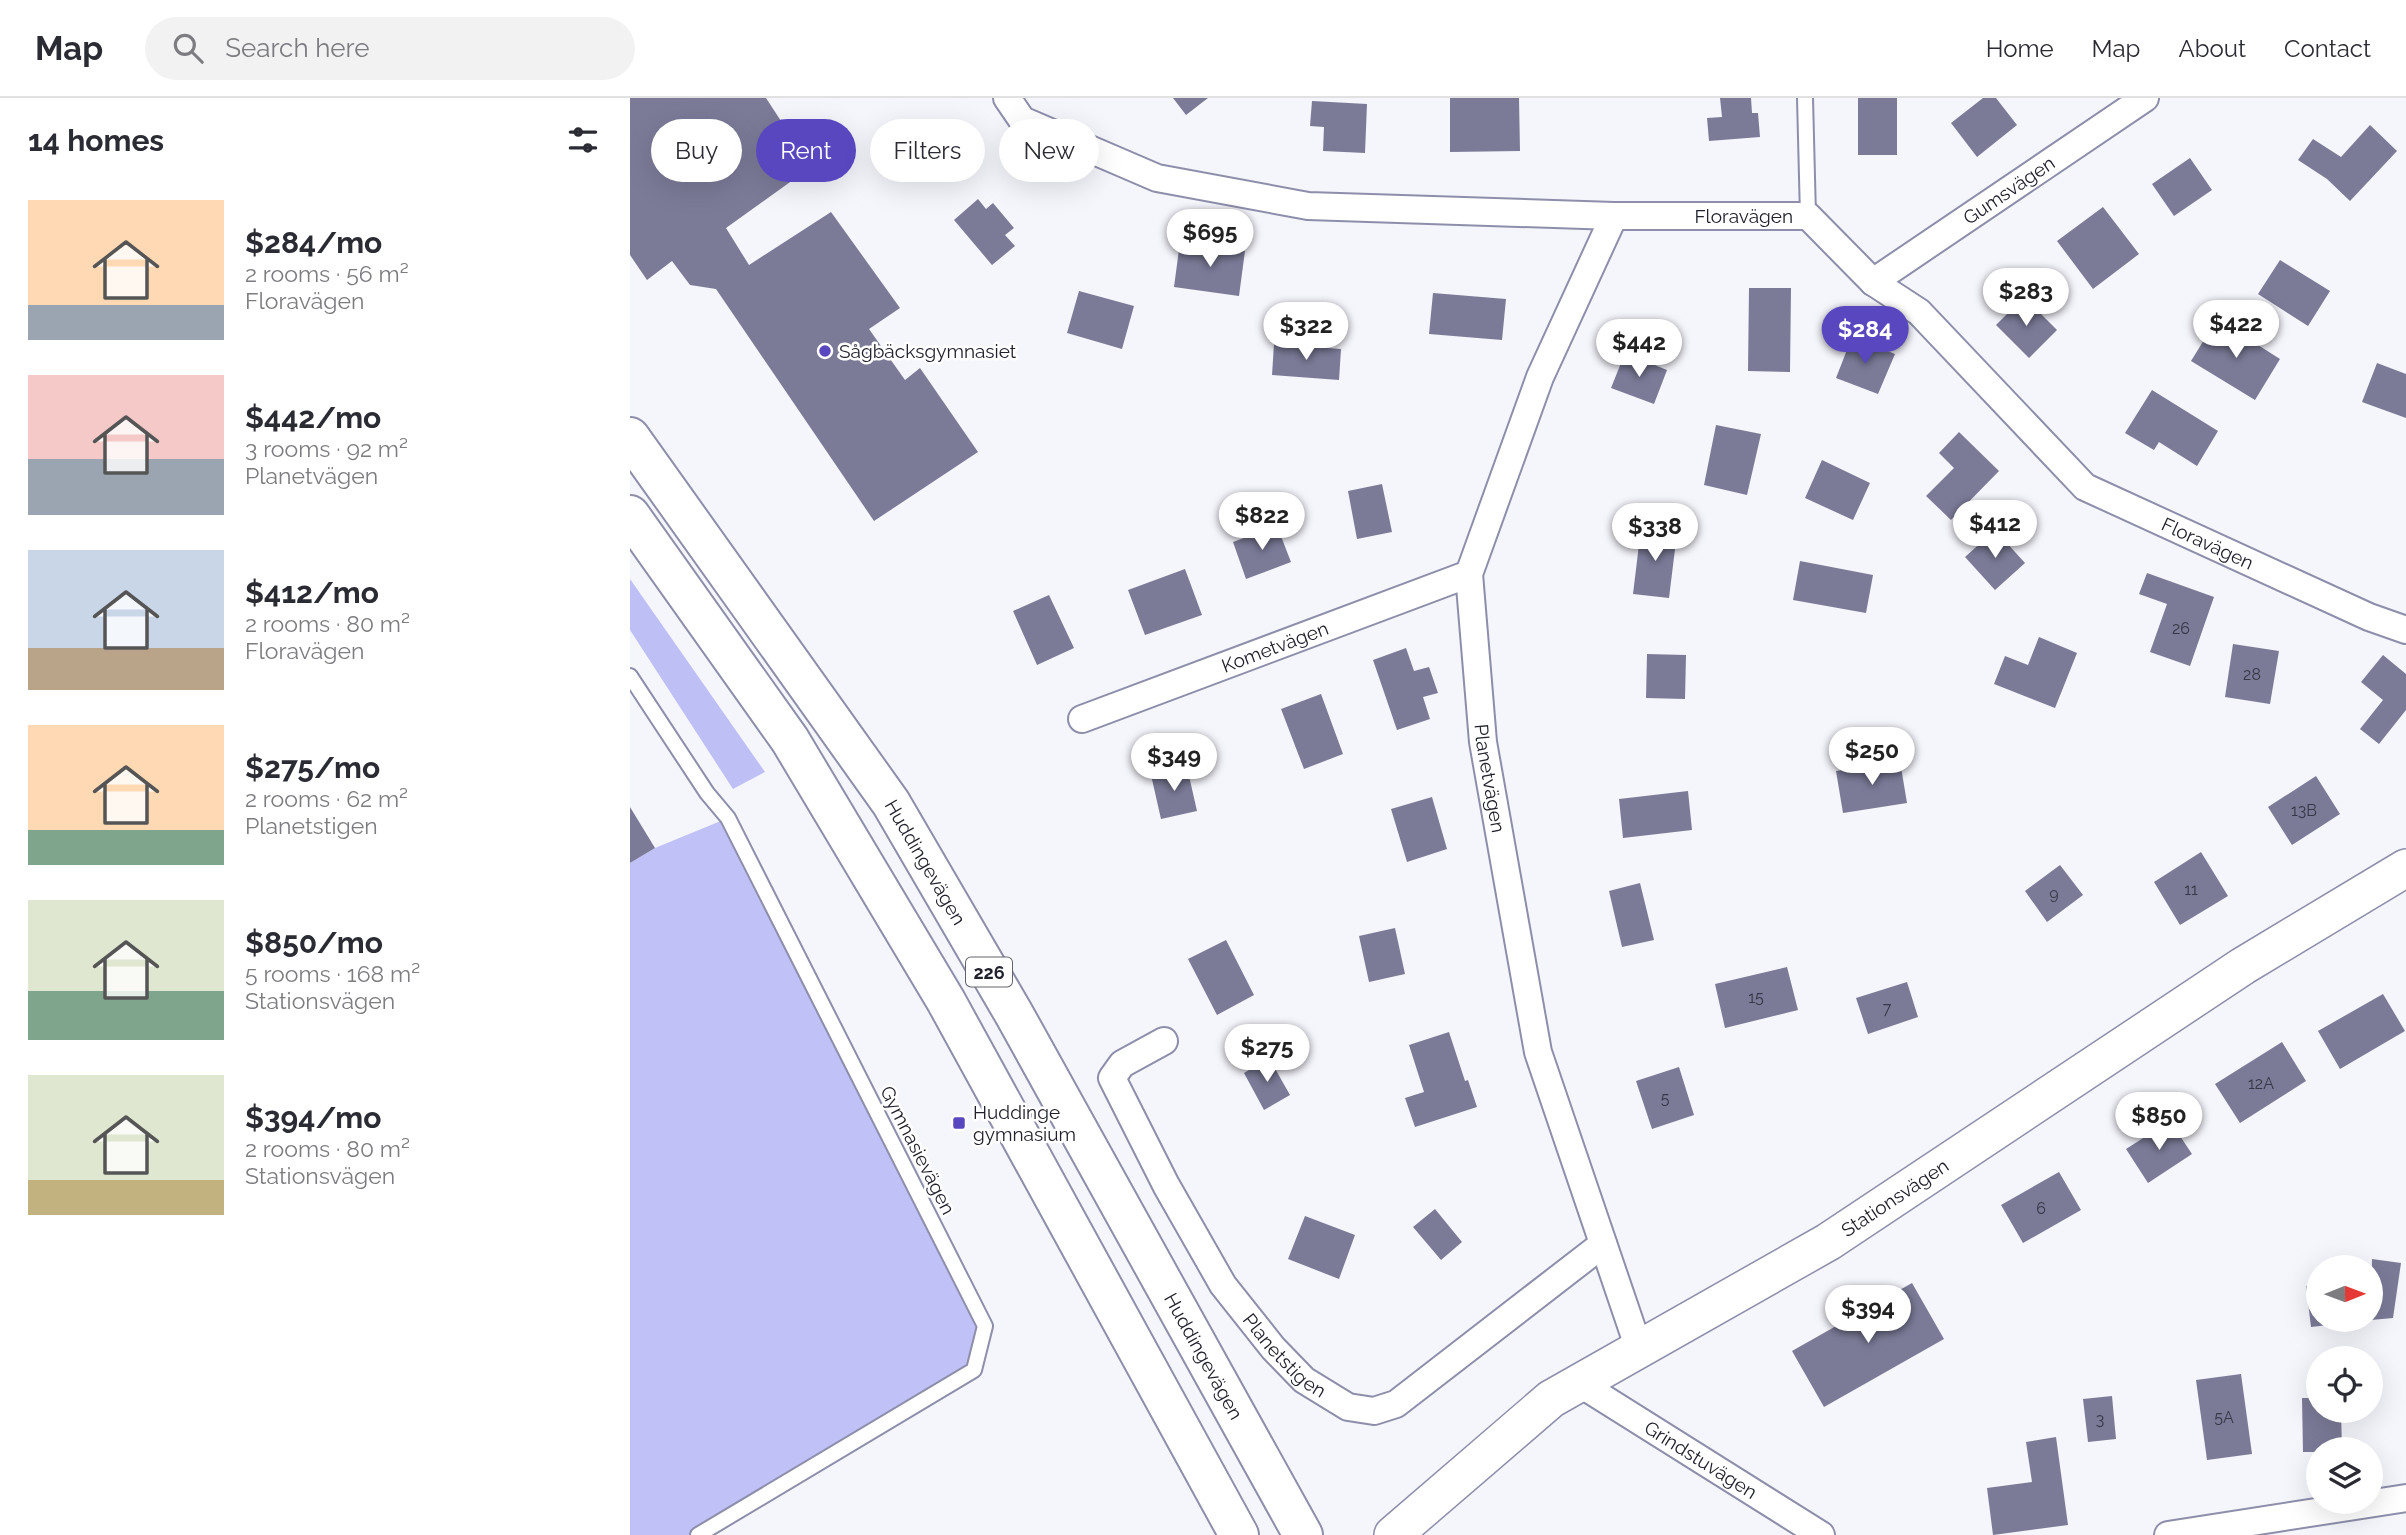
<!DOCTYPE html>
<meta charset="utf-8">
<style>
:root{--surface:#fff;--page:#f2f2f3;--text:#2b2b33;--muted:#7c7c81;--line:#e1e1e2;--accent:#5847bf}
body{margin:0;font-family:Raleway,sans-serif;background:var(--page);color:var(--text);height:100vh;display:flex;flex-direction:column;font-size:26px;white-space:nowrap}
*{box-sizing:border-box;margin:0}
p{font-size:23px;color:var(--muted)}
.icon{flex:none;width:38px;height:38px;fill:none;stroke:currentColor;stroke-width:2;stroke-linecap:round;stroke-linejoin:round}
.map{position:relative;flex:1;overflow:hidden}
.drawer{display:flex;flex-direction:column;background:var(--surface);width:630px}
.drawer>*{flex:none}
.hud{position:absolute;left:21px;top:21px;width:665px;height:63px;display:flex;gap:14px}
.needle{width:46px;rotate:89deg}
.fabs{position:absolute;left:1676px;top:1157px;display:grid;gap:14px}
.fabs a{display:grid;place-items:center;width:77px;height:77px;border-radius:50%;background:var(--surface);box-shadow:0 7px 28px #0002;font-size:35px}
.price{position:absolute;translate:-50% -60px;padding:0 16px;border-radius:24px;background:#fff;color:#222;font-size:23px;line-height:46px;filter:drop-shadow(0 2px 4px #0008)}
.price::after{content:'';position:absolute;left:50%;top:42px;width:21px;height:16px;margin-left:-10px;background:inherit;clip-path:polygon(0 0,100% 0,50% 100%)}
.price.selected{background:var(--accent);color:#fff}
ul{padding:0;list-style:none}
li{display:flex;align-items:center;gap:21px;height:175px;padding:0 28px}
li span{display:grid;place-items:center;flex:none;width:196px;height:140px;border-radius:0px;color:#555}
li>.icon{margin-inline-start:auto}
span .icon{width:84px;height:84px;fill:#fffc;stroke-width:1}
li b{font-size:30px}
h2{display:flex;justify-content:space-between;align-items:center;height:84px;padding:0 28px;font-size:30px}
.pill{padding:0 24px;border-radius:32px;background:var(--surface);box-shadow:0 7px 28px #0002;font-size:24px;line-height:63px}
.pill.selected{background:var(--accent);color:#fff}
header{display:flex;align-items:center;gap:42px;box-sizing:border-box;height:98px;padding:0 35px;background:var(--surface);border-bottom:2px solid var(--line)}
header strong{font-size:33px}
nav{display:flex;gap:38px;margin-inline-start:auto;font-size:24px}
.search{width:490px;height:63px;background:var(--page);display:flex;align-items:center;gap:18px;box-sizing:border-box;padding:0 24px;border-radius:38px;color:var(--muted);font-size:26px}
main{display:flex;flex:1;min-height:0}
.map>svg:first-child{display:block}
.green{fill:#c0c1f6}
.forest{fill:#bebff5}
.building{fill:#7b7b98}
.lines{fill:none;stroke-linecap:round;stroke-linejoin:round}
.lane-casing{stroke:#8d8eaa;stroke-width:18}
.street-casing{stroke:#8d8eaa;stroke-width:30}
.secondary-casing{stroke:#8d8eaa;stroke-width:40}
.primary-casing{stroke:#8d8eaa;stroke-width:42}
.lane{stroke:#fff;stroke-width:14}
.street{stroke:#fff;stroke-width:26}
.secondary{stroke:#fff;stroke-width:37}
.primary{stroke:#fff;stroke-width:38}
.poi-dot{fill:#5847bf;stroke:#fff;stroke-width:2.5}
.labels{text-anchor:middle;dominant-baseline:central;stroke-width:5;stroke-linejoin:round;paint-order:stroke}
.number-label{font-size:16px;fill:#373847}
.shield{fill:#fff;stroke:#63646b;stroke-width:2}
.shield-label{font-size:18px;font-weight:bold;fill:#20212c}
.street-label{font-size:19px;fill:#20212c;stroke:#fff}
.poi-label{font-size:19px;fill:#20212c;stroke:#fff;text-anchor:start}
</style>
<header>
<strong>Map</strong>
<div class="search"><svg class="icon" aria-label="search" viewBox="0 0 24 24"><circle cx="10" cy="10" r="6"/><path d="M15 15l6 6"/></svg>Search here</div>
<nav><a>Home</a><a>Map</a><a>About</a><a>Contact</a></nav>
</header>
<main>
<section class="drawer">
<h2>14 homes<svg class="icon" aria-label="filters" viewBox="0 0 24 24"><path d="M4 7h16M4 17h16"/><circle cx="9" cy="7" r="2"/><circle cx="15" cy="17" r="2"/></svg></h2>
<ul>
<li><span style="background:linear-gradient(#ffd9b3 75%,#9aa5b1 0)"><svg class="icon" aria-label="home" viewBox="0 0 24 24"><path d="M3 11l9-7 9 7M6 9v11h12V9"/></svg></span><div><b>$284/mo</b><p>2 rooms · 56 m²</p><p>Floravägen</p></div></li>
<li><span style="background:linear-gradient(#f6c9c9 60%,#9aa5b1 0)"><svg class="icon" aria-label="home" viewBox="0 0 24 24"><path d="M3 11l9-7 9 7M6 9v11h12V9"/></svg></span><div><b>$442/mo</b><p>3 rooms · 92 m²</p><p>Planetvägen</p></div></li>
<li><span style="background:linear-gradient(#c9d6e8 70%,#b9a48a 0)"><svg class="icon" aria-label="home" viewBox="0 0 24 24"><path d="M3 11l9-7 9 7M6 9v11h12V9"/></svg></span><div><b>$412/mo</b><p>2 rooms · 80 m²</p><p>Floravägen</p></div></li>
<li><span style="background:linear-gradient(#ffd9b3 75%,#7fa58c 0)"><svg class="icon" aria-label="home" viewBox="0 0 24 24"><path d="M3 11l9-7 9 7M6 9v11h12V9"/></svg></span><div><b>$275/mo</b><p>2 rooms · 62 m²</p><p>Planetstigen</p></div></li>
<li><span style="background:linear-gradient(#dfe7d0 65%,#7fa58c 0)"><svg class="icon" aria-label="home" viewBox="0 0 24 24"><path d="M3 11l9-7 9 7M6 9v11h12V9"/></svg></span><div><b>$850/mo</b><p>5 rooms · 168 m²</p><p>Stationsvägen</p></div></li>
<li><span style="background:linear-gradient(#dfe7d0 75%,#c2b280 0)"><svg class="icon" aria-label="home" viewBox="0 0 24 24"><path d="M3 11l9-7 9 7M6 9v11h12V9"/></svg></span><div><b>$394/mo</b><p>2 rooms · 80 m²</p><p>Stationsvägen</p></div></li>
</ul>
</section>
<div class="map">
<svg width="1776" height="1437" viewBox="0 0 1776 1437">
<rect width="100%" height="100%" fill="#f5f5fc"/>
<path class="green" d="M98,720L355,1228L344,1272L68,1437H0V765L25,750Z"/>
<path class="forest" d="M0,481L135,674L103,691L0,532Z"/>
<path class="building" d="M0,0H136L181,69L96,130L119,167L201,114L270,210L239,231L275,282L290,270L348,354L244,423L86,191L60,187L42,163L17,182L0,157Z
M543,0H578L556,17Z
M820,0H889L890,53L820,54Z
M1090,0H1121L1122,15H1128L1130,39L1079,43L1077,20L1092,19Z
M1228,0H1267V57H1228Z
M1353,0H1366L1387,27L1347,59L1321,25Z
M682,3L737,6L735,55L693,53L694,29L680,28Z
M1740,27L1767,53L1720,103L1697,81L1668,62L1683,41L1711,59Z
M1560,60L1582,92L1544,118L1522,86Z
M348,101L356,111L363,105L384,130L375,137L385,148L362,167L324,122Z
M1473,109L1509,156L1463,191L1427,143Z
M550,144L615,153L609,198L544,189Z
M1650,162L1700,193L1678,228L1628,196Z
M1119,190H1161L1160,274L1118,273Z
M449,193L504,208L492,251L437,235Z
M803,195L876,201L872,242L799,236Z
M1394,199L1427,232L1399,260L1366,227Z
M1587,221L1650,261L1625,302L1561,263Z
M1222,239L1265,256L1248,296L1206,280Z
M644,246L711,251L709,282L642,277Z
M995,255L1037,272L1024,306L981,290Z
M1747,265L1776,276V320L1732,304Z
M1522,292L1588,333L1567,368L1529,344L1524,352L1495,335Z
M1086,327L1131,336L1117,397L1074,387Z
M1329,334L1369,373L1321,422L1296,398L1324,370L1309,355Z
M1192,362L1240,385L1223,422L1175,400Z
M752,386L762,434L727,441L718,393Z
M647,428L661,464L616,481L603,444Z
M1011,430L1047,435L1039,500L1003,496Z
M1365,432L1395,465L1365,492L1335,459Z
M1170,463L1243,477L1236,515L1163,502Z
M555,471L572,517L515,537L498,492Z
M1517,475L1584,499L1560,568L1520,554L1537,506L1509,496Z
M419,497L444,550L407,567L383,513Z
M1409,539L1447,555L1425,610L1364,586L1375,558L1398,567Z
M1603,546L1649,553L1640,606L1595,599Z
M776,550L784,573L799,569L808,595L793,599L800,621L767,632L743,562Z
M1017,556L1056,557L1055,601L1016,600Z
M1753,557L1776,576V612L1749,646L1730,631L1753,602L1731,584Z
M691,596L713,656L674,671L651,611Z
M1270,663L1277,705L1213,715L1206,673Z
M557,669L567,713L531,721L521,677Z
M1686,678L1710,716L1662,747L1638,709Z
M1058,693L1062,732L993,740L989,701Z
M802,699L817,751L777,764L761,711Z
M0,709L25,750L0,765Z
M1571,754L1598,798L1550,827L1524,784Z
M1430,767L1453,797L1417,824L1395,793Z
M1010,785L1024,842L992,849L979,793Z
M765,830L775,876L739,884L729,838Z
M596,842L624,897L587,917L558,861Z
M1157,869L1168,912L1095,930L1085,886Z
M1277,884L1288,919L1238,936L1226,900Z
M1753,896L1775,933L1710,971L1688,933Z
M819,934L835,983L838,982L847,1009L785,1029L775,1000L794,994L779,947Z
M1652,944L1676,983L1610,1025L1585,986Z
M639,960L660,997L634,1012L614,975Z
M1049,969L1064,1017L1022,1031L1006,983Z
M1540,1023L1562,1056L1518,1085L1496,1051Z
M1429,1074L1451,1112L1393,1145L1371,1107Z
M805,1111L832,1144L811,1162L783,1129Z
M675,1118L725,1137L709,1181L658,1161Z
M1742,1161L1771,1165L1763,1220L1741,1222Z
M1282,1185L1314,1241L1194,1309L1162,1253Z
M1689,1186V1222H1733V1223L1681,1229L1676,1188Z
M1611,1276L1622,1356L1577,1362L1566,1282Z
M1482,1298L1486,1341L1458,1344L1453,1301Z
M1672,1300H1689V1312H1711L1712,1351H1689V1354H1673Z
M1426,1339L1438,1427L1363,1437L1357,1390L1402,1384L1396,1344Z"/>
<g class="lines">
<defs>
<path id="lane" d="M1175,0L1178,118
M0,578L77,695L98,720L355,1228L344,1272L68,1437"/>
<g id="street">
<path id="s1" d="M377,0L392,22L527,80L678,108L984,118H1178L1243,184L1289,214L1455,389L1739,519L1776,532"/>
<path id="s2" d="M984,118L910,279L839,476L853,644L908,954L1009,1251"/>
<path id="s3" d="M1243,184L1515,0"/>
<path id="s4" d="M452,621L839,476"/>
<path id="s5" d="M534,943L492,966L482,980L536,1087L593,1187L643,1250L674,1282L718,1309L744,1313L766,1306L973,1146"/>
<path id="s6" d="M949,1285L1191,1437"/>
<path d="M1538,1437L1776,1400"/>
</g>
<g id="secondary">
<path id="s7" d="M763,1437L921,1301L1198,1144L1613,868L1776,770"/>
</g>
<g id="primary">
<path id="s8" d="M0,339L261,705L384,916L673,1437"/>
<path d="M0,417L160,642L316,903L609,1437"/>
</g>
</defs>
<use href="#lane" class="lane-casing"/>
<use href="#street" class="street-casing"/>
<use href="#secondary" class="secondary-casing"/>
<use href="#primary" class="primary-casing"/>
<use href="#lane" class="lane"/>
<use href="#street" class="street"/>
<use href="#secondary" class="secondary"/>
<use href="#primary" class="primary"/>
</g>
<g class="poi-dot">
<circle cx="195" cy="253" r="7"/>
<rect x="322" y="1018" width="14" height="14" rx="3.5"/>
</g>
<g class="labels">
<g class="number-label">
<text x="1551" y="530">26</text>
<text x="1622" y="576">28</text>
<text x="1674" y="712">13B</text>
<text x="1561" y="791">11</text>
<text x="1424" y="795">9</text>
<text x="1126" y="899">15</text>
<text x="1257" y="910">7</text>
<text x="1631" y="985">12A</text>
<text x="1035" y="1000">5</text>
<text x="1411" y="1110">6</text>
<text x="1594" y="1319">5A</text>
<text x="1470" y="1321">3</text>
</g>
<rect class="shield" x="336" y="859.5" width="46" height="29" rx="5"/>
<g class="shield-label">
<text x="359" y="874">226</text>
</g>
<g class="street-label">
<text stroke="none"><textPath href="#s3" startOffset="164">Gumsvägen</textPath></text>
<text stroke="none"><textPath href="#s1" startOffset="763">Floravägen</textPath></text>
<text stroke="none"><textPath href="#s1" startOffset="1351">Floravägen</textPath></text>
<text stroke="none"><textPath href="#s4" startOffset="206">Kometvägen</textPath></text>
<text stroke="none"><textPath href="#s2" startOffset="592">Planetvägen</textPath></text>
<text stroke="none"><textPath href="#s8" startOffset="518">Huddingevägen</textPath></text>
<text transform="translate(288 1052) rotate(63)">Gymnasievägen</text>
<text stroke="none"><textPath href="#s7" startOffset="607">Stationsvägen</textPath></text>
<text stroke="none"><textPath href="#s5" startOffset="394">Planetstigen</textPath></text>
<text stroke="none"><textPath href="#s8" startOffset="1085">Huddingevägen</textPath></text>
<text stroke="none"><textPath href="#s6" startOffset="144">Grindstuvägen</textPath></text>
</g>
<g class="poi-label">
<text x="209" y="253">Sågbäcksgymnasiet</text>
<text x="343" y="1014">Huddinge<tspan x="343" dy="22">gymnasium</tspan></text>
</g>
</g>
</svg>
<div class="fabs">
<a><svg class="needle" viewBox="-14 -14 28 28"><path d="M0-13l5 13h-10z" fill="#e53935"/><path d="M0 13l5-13h-10z" fill="#7c7c81"/></svg></a>
<a><svg class="icon" aria-label="locate" viewBox="0 0 24 24"><circle cx="12" cy="12" r="6"/><path d="M12 2v4M12 18v4M2 12h4M18 12h4"/></svg></a>
<a><svg class="icon" aria-label="layers" viewBox="0 0 24 24"><path d="M12 4l9 5-9 5-9-5zM3 14l9 5 9-5"/></svg></a>
</div>
<b class="price" style="left:580px;top:171px">$695</b>
<b class="price" style="left:1396px;top:230px">$283</b>
<b class="price" style="left:1606px;top:262px">$422</b>
<b class="price" style="left:676px;top:264px">$322</b>
<b class="price selected" style="left:1235px;top:268px">$284</b>
<b class="price" style="left:1009px;top:281px">$442</b>
<b class="price" style="left:632px;top:454px">$822</b>
<b class="price" style="left:1365px;top:462px">$412</b>
<b class="price" style="left:1025px;top:465px">$338</b>
<b class="price" style="left:1242px;top:689px">$250</b>
<b class="price" style="left:544px;top:695px">$349</b>
<b class="price" style="left:637px;top:986px">$275</b>
<b class="price" style="left:1529px;top:1054px">$850</b>
<b class="price" style="left:1238px;top:1247px">$394</b>
<div class="hud">
<a class="pill">Buy</a>
<a class="pill selected">Rent</a>
<a class="pill">Filters</a>
<a class="pill">New</a>
</div>
</div>
</main>
